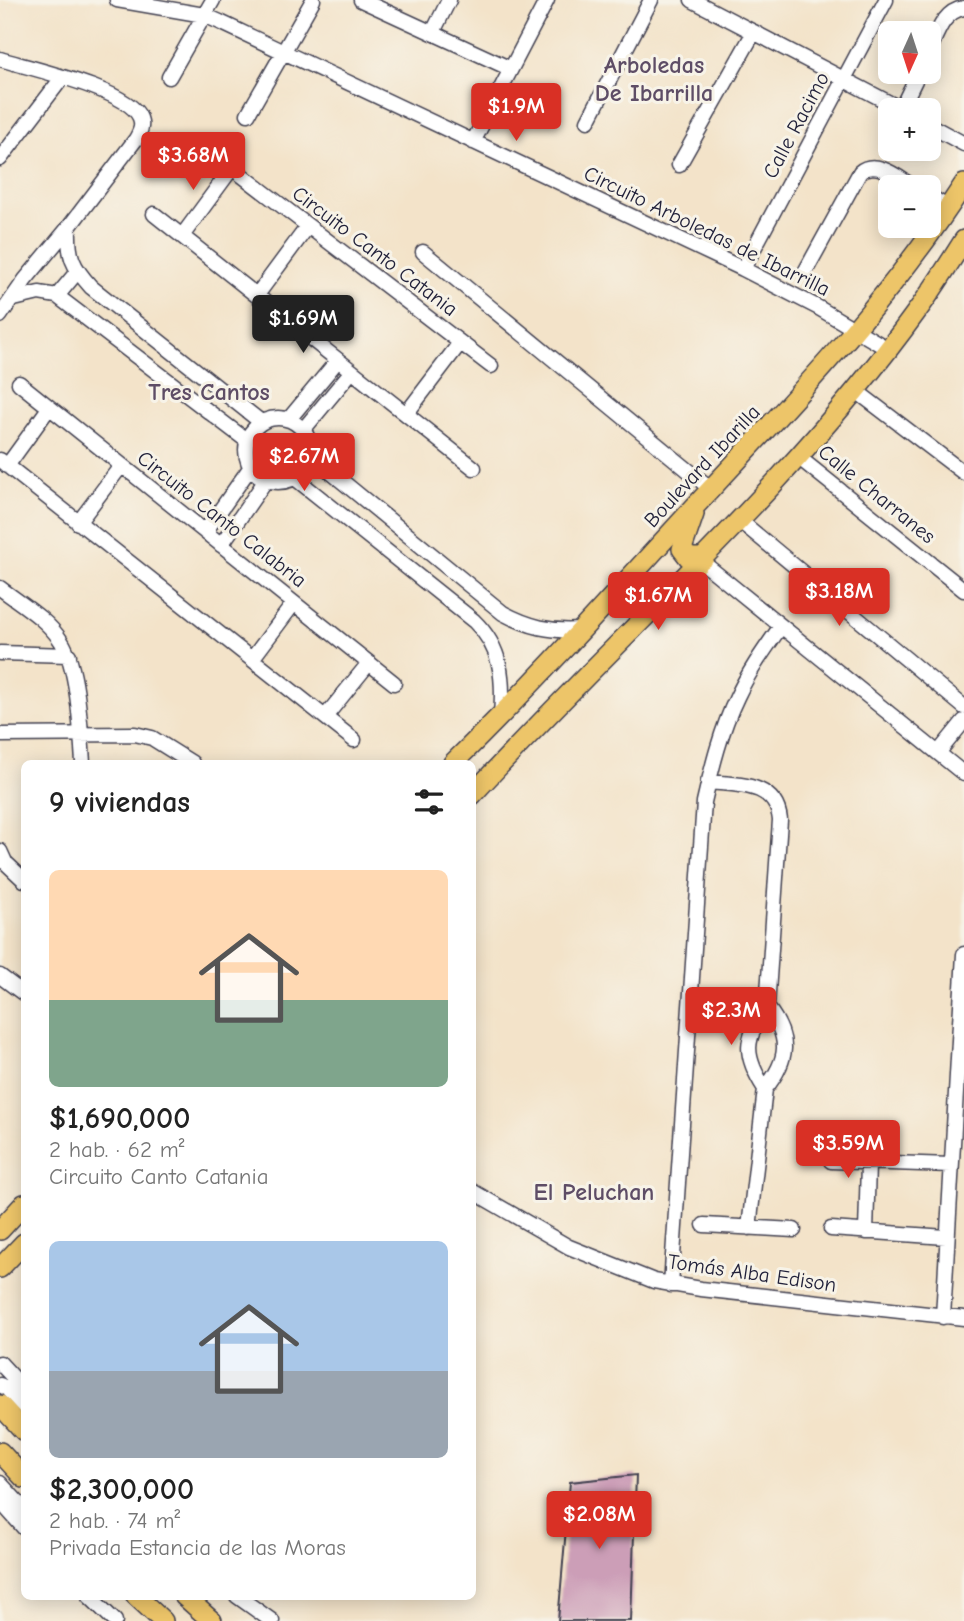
<!DOCTYPE html>
<html lang="es">
<meta charset="utf-8">
<style>
:root{--surface:#fff;--page:#f6f6f6;--text:#222;--muted:#767676;--accent:#d93025}
body{margin:0;font-family:"Comic Neue",sans-serif;background:var(--page);color:var(--text);height:100vh;display:flex;flex-direction:column;font-size:26px;white-space:nowrap}
*{box-sizing:border-box;margin:0}
p{font-size:23px;color:var(--muted)}
.icon{flex:none;width:38px;height:38px;fill:none;stroke:currentColor;stroke-width:2;stroke-linecap:round;stroke-linejoin:round}
.map{position:relative;flex:1;overflow:hidden}
.panel{position:absolute;left:21px;top:760px;width:455px;height:840px;display:flex;flex-direction:column;background:var(--surface);border-radius:10px;box-shadow:0 4px 18px #0003}
.panel>*{flex:none}
.needle{width:46px;rotate:183deg}
.controls{position:absolute;left:878px;top:21px;display:grid;gap:14px}
.controls a{display:grid;place-items:center;width:63px;height:63px;border-radius:10px;background:var(--surface);box-shadow:0 4px 18px #0003;font-size:35px}
.price{position:absolute;translate:-50% -60px;padding:0 16px;border-radius:7px;background:var(--accent);color:#fff;font-size:23px;line-height:46px;filter:drop-shadow(0 2px 4px #0008)}
.price::after{content:'';position:absolute;left:50%;top:42px;width:21px;height:16px;margin-left:-10px;background:inherit;clip-path:polygon(0 0,100% 0,50% 100%)}
.price.on{background:#222;color:#fff}
ul{padding:0;list-style:none}
li{display:grid;align-content:center;gap:14px;height:371px;padding:0 28px}
li span{display:grid;place-items:center;height:217px;border-radius:10px;color:#555}
li>.icon{margin-inline-start:auto}
span .icon{width:126px;height:126px;fill:#fffc;stroke-width:1}
li b{font-size:30px}
h2{display:flex;justify-content:space-between;align-items:center;height:84px;padding:0 28px;font-size:30px}
.map>svg:first-child{display:block}
.building{fill:#cc9eb7}
.lines{fill:none;stroke-linecap:round;stroke-linejoin:round}
.minor-casing{stroke:#413f50;stroke-width:17}
.major-casing{stroke:#413f50;stroke-width:22}
.minor{stroke:#fff;stroke-width:14}
.major{stroke:#edc569;stroke-width:19}
.labels{text-anchor:middle;dominant-baseline:central;stroke-width:6;stroke-linejoin:round;paint-order:stroke}
.street-label{font-size:21px;fill:#22223b;stroke:#f7f3e8}
.quarter-label{font-size:24px;font-weight:bold;fill:#5e4d66;stroke:#f7f3e8}
</style>
<div class="map">
<svg width="964" height="1621" viewBox="0 0 964 1621">
<rect width="100%" height="100%" fill="#f7f3e8"/>
<filter id="ink" filterUnits="userSpaceOnUse"><feTurbulence type="fractalNoise" baseFrequency=".0143" numOctaves="2"/><feDisplacementMap in="SourceGraphic" scale="14" xChannelSelector="R" yChannelSelector="G"/><feConvolveMatrix kernelMatrix="1 2 1 2 8 2 1 2 1" color-interpolation-filters="sRGB"/></filter>
<filter id="wash" filterUnits="userSpaceOnUse"><feTurbulence type="fractalNoise" baseFrequency=".00686" numOctaves="4" result="noise"/><feDisplacementMap in="SourceGraphic" scale="28" xChannelSelector="R" yChannelSelector="G"/><feGaussianBlur stdDeviation="1.57" result="paint"/><feColorMatrix in="noise" values="0 0 0 0 0 0 0 0 0 0 0 0 0 0 0 0 0 1.4 0 .05"/><feComposite in="paint" operator="in"/></filter>
<g filter="url(#wash)">
<rect width="100%" height="100%" fill="#f3e3c9"/>
<g id="blocks">
<path class="building" d="M636,1475L631,1621H558L570,1482Z"/>
</g>
</g>
<g filter="url(#ink)">
<use href="#blocks" fill-opacity="0" stroke="#413f50" stroke-width="2"/>
<g class="lines">
<defs>
<path id="minor" d="M117,0L204,15L220,22L743,269L817,307L888,349
M361,0L511,69
M692,0L903,110
M433,32L449,0
M929,51C937,34 943,11 964,8
M0,59C29,68 130,90 140,118C143,126 140,132 136,139L69,227L25,280L0,316
M169,77L213,0
M901,109L919,72
M248,114L313,0
M588,121L651,0
M929,125L964,144
M473,142L547,0
M205,147L491,366
M0,159L62,78
M679,165L754,32
M929,196L949,208
M154,214L474,468
M69,227C68,256 72,266 91,287L261,422
M182,236L232,168
M423,252L711,489
M743,269L886,0
M805,272L860,172C876,158 900,179 914,187
M257,295L308,226
M57,296L77,272
M14,299L39,293L57,296L246,440
M19,383L394,683
M855,390L964,473
M406,414L460,343
M246 450a32 32 0 1 1 64 0a32 32 0 1 1-64 0Z
M289,419L338,360
M303,430L352,371
M310,455L503,613C529,627 551,632 580,630
M797,456L964,590
M0,460L354,740
M7,466L49,408
M295,478L474,621C502,648 504,679 501,716
M739,520L964,707
M78,523L121,466
M205,532L250,468
M221,545L266,480
M701,561L964,774
M0,588C21,604 47,619 61,641C78,666 81,732 83,763
M0,653L69,655
M252,659L294,603
M325,717L369,663
M0,735L135,734L152,738L192,763
M938,753L964,721
M708,782C738,785 776,782 780,820L767,1007C744,1039 743,1055 765,1089
M0,851L5,862L24,880
M0,976L24,994
M831,1161L951,1165
M472,1191L569,1247L654,1281L701,1289L964,1318
M704,1225L794,1230
M749,1228L765,1089C789,1059 791,1038 767,1007
M831,1229L946,1237
M866,1232L868,1164
M671,1285L704,802C712,767 721,730 737,697C749,671 765,649 781,626
M943,1317L964,954
M0,1363L24,1389
M0,1385L6,1388L24,1407
M0,1483L24,1509
M0,1501L24,1528
M89,1596L115,1621
M237,1596L272,1621"/>
<path id="major" d="M694,514L682,549L689,558H704
M453,763C543,675 626,581 711,489C801,392 892,296 964,184
M472,795C619,635 789,488 917,311C934,288 949,264 964,240
M0,1230L24,1204
M0,1268L24,1243
M0,1405L24,1431
M0,1452L24,1478
M136,1596L163,1621
M184,1596L212,1621"/>
</defs>
<use href="#minor" class="minor-casing"/>
<use href="#major" class="major-casing"/>
<use href="#minor" class="minor"/>
<use href="#major" class="major"/>
</g>
</g>
<g class="labels">
<g class="street-label">
<text transform="translate(796 125) rotate(-62)">Calle Racimo</text>
<text transform="translate(707 231) rotate(26)">Circuito Arboledas de Ibarrilla</text>
<text transform="translate(375 251) rotate(37)">Circuito Canto Catania</text>
<text transform="translate(702 466) rotate(-47)">Boulevard Ibarilla</text>
<text transform="translate(877 494) rotate(39)">Calle Charranes</text>
<text transform="translate(222 519) rotate(38)">Circuito Canto Calabria</text>
<text transform="translate(752 1273) rotate(8)">Tomás Alba Edison</text>
</g>
<g class="quarter-label">
<text x="654" y="65">Arboledas<tspan x="654" dy="28">De Ibarrilla</tspan></text>
<text x="209" y="392">Tres Cantos</text>
<text x="594" y="1192">El Peluchan</text>
</g>
</g>
</svg>
<div class="controls">
<a><svg class="needle" viewBox="-14 -14 28 28"><path d="M0-13l5 13h-10z" fill="#e53935"/><path d="M0 13l5-13h-10z" fill="#767676"/></svg></a>
<a>+</a>
<a>−</a>
</div>
<b class="price" style="left:516px;top:143px">$1.9M</b>
<b class="price" style="left:193px;top:192px">$3.68M</b>
<b class="price on" style="left:303px;top:355px">$1.69M</b>
<b class="price" style="left:304px;top:493px">$2.67M</b>
<b class="price" style="left:839px;top:628px">$3.18M</b>
<b class="price" style="left:658px;top:632px">$1.67M</b>
<b class="price" style="left:731px;top:1047px">$2.3M</b>
<b class="price" style="left:848px;top:1180px">$3.59M</b>
<b class="price" style="left:599px;top:1551px">$2.08M</b>
<section class="panel">
<h2>9 viviendas<svg class="icon" aria-label="filters" viewBox="0 0 24 24"><path d="M4 7h16M4 17h16"/><circle cx="9" cy="7" r="2"/><circle cx="15" cy="17" r="2"/></svg></h2>
<ul>
<li><span style="background:linear-gradient(#ffd9b3 60%,#7fa58c 0)"><svg class="icon" aria-label="home" viewBox="0 0 24 24"><path d="M3 11l9-7 9 7M6 9v11h12V9"/></svg></span><div><b>$1,690,000</b><p>2 hab. · 62 m²</p><p>Circuito Canto Catania</p></div></li>
<li><span style="background:linear-gradient(#a9c7e8 60%,#9aa5b1 0)"><svg class="icon" aria-label="home" viewBox="0 0 24 24"><path d="M3 11l9-7 9 7M6 9v11h12V9"/></svg></span><div><b>$2,300,000</b><p>2 hab. · 74 m²</p><p>Privada Estancia de las Moras</p></div></li>
</ul>
</section>
</div>
